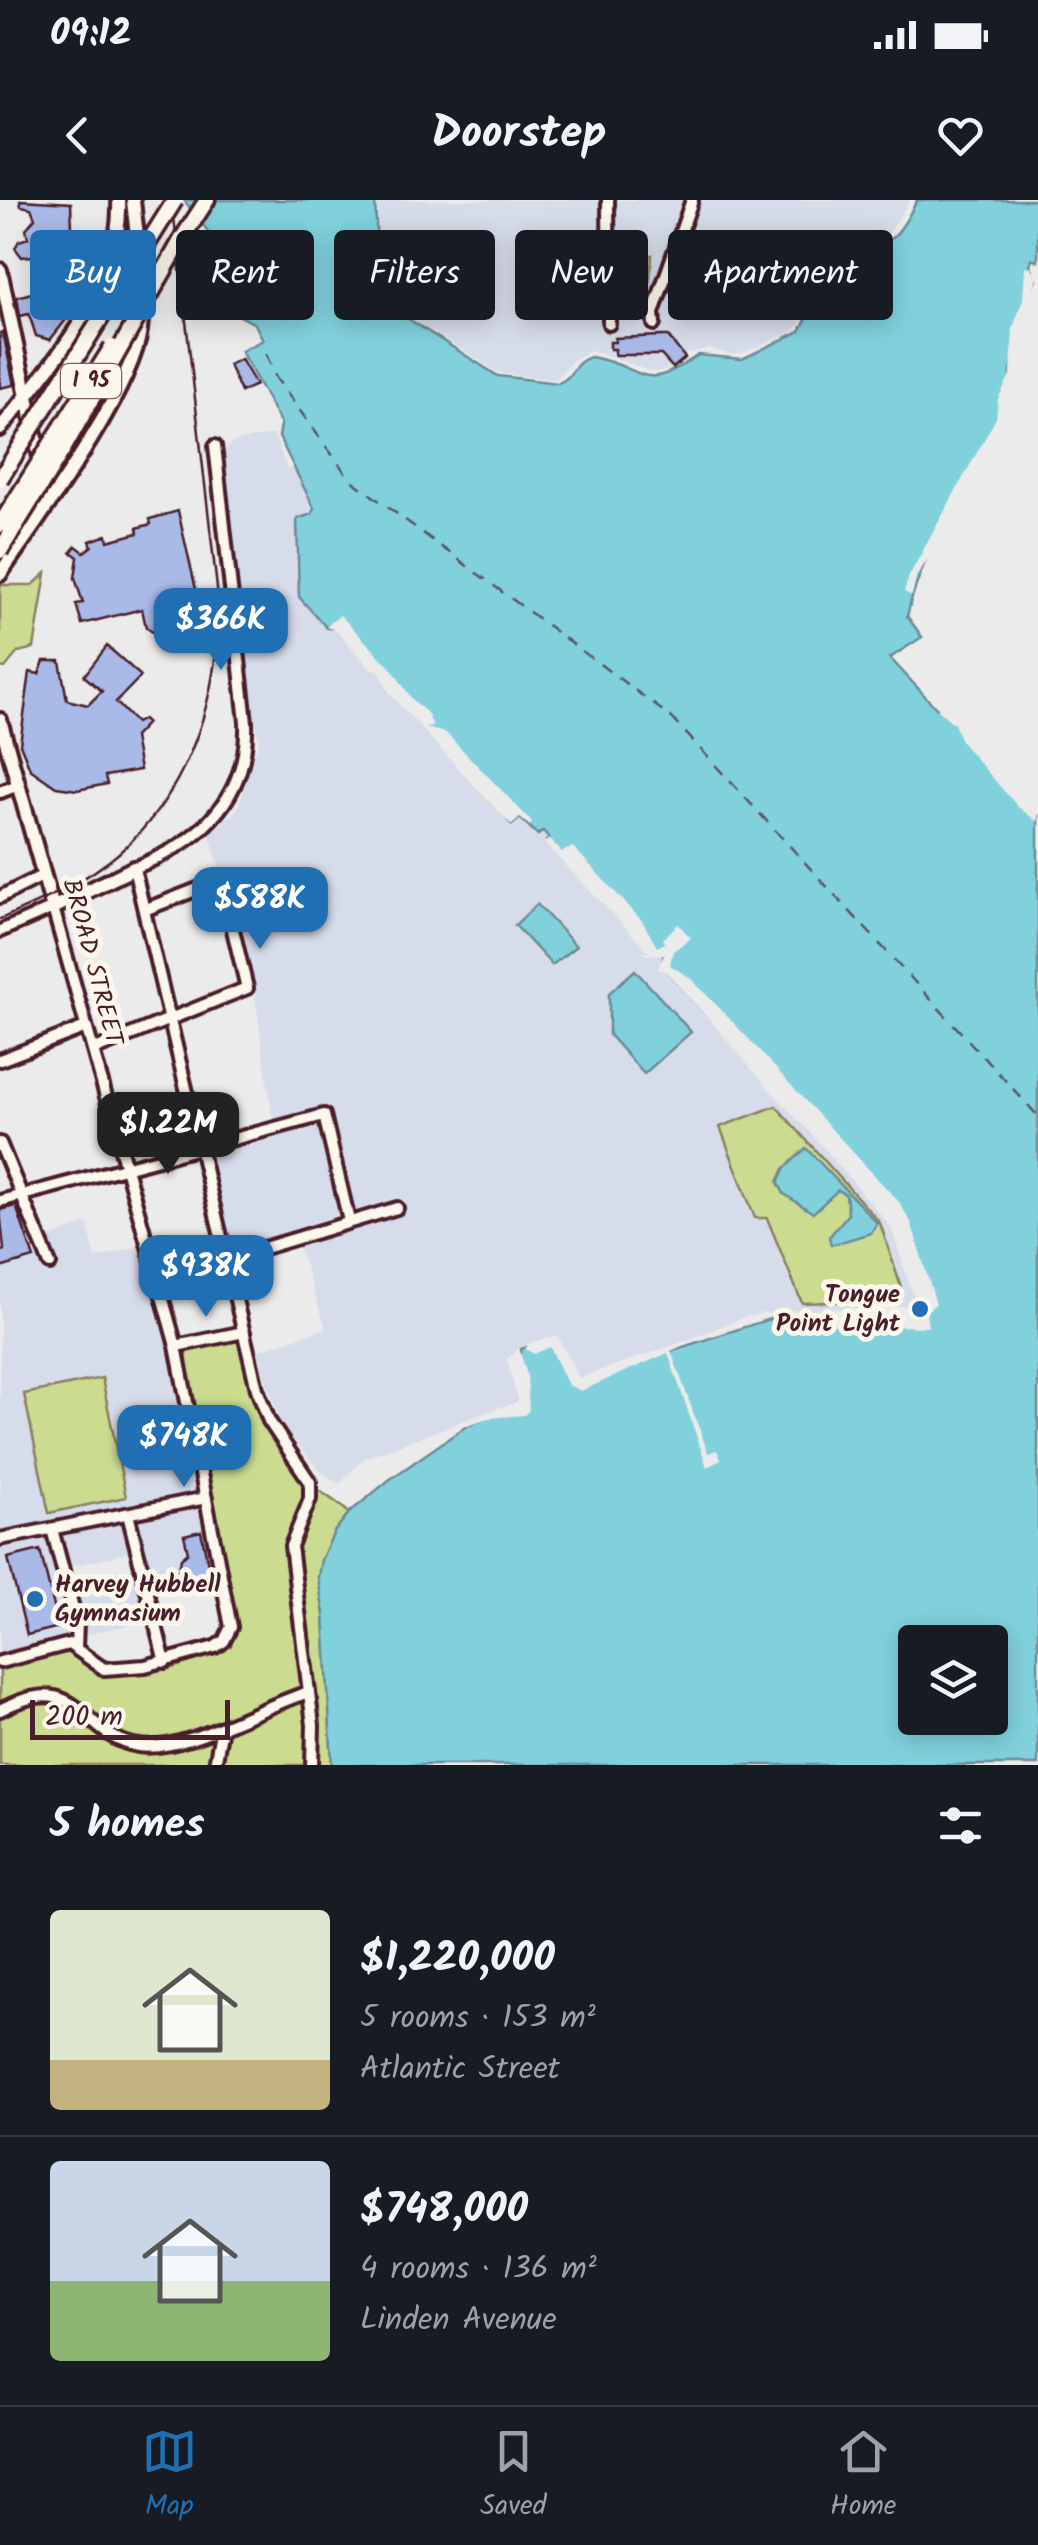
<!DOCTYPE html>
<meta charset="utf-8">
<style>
:root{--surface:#171b24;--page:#242831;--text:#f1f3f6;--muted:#9ea1a6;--line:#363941;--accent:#1f6fb2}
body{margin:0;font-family:Kalam,sans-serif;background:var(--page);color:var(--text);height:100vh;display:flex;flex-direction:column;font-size:38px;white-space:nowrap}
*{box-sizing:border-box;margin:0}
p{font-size:32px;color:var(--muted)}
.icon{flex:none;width:55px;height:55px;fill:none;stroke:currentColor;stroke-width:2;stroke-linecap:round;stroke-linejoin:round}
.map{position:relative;height:1565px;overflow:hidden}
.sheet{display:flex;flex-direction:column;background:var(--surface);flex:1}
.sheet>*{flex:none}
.hud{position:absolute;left:30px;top:30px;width:980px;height:90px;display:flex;gap:20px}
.controls{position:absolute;left:898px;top:1425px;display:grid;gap:20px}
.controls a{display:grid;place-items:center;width:110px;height:110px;border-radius:10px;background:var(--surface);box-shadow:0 5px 25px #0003;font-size:50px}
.scale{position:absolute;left:30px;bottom:25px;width:200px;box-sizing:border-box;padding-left:10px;border:5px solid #4a1f2b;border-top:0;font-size:28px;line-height:35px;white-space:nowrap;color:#4a1f2b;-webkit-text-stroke:8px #fbf7ec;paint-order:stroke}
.price{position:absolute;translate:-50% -85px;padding:0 22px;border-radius:20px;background:var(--accent);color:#fff;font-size:32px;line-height:65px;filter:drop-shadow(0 2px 5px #0008)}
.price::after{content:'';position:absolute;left:50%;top:60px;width:30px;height:22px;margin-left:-15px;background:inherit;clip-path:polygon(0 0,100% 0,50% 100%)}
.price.selected{background:#222;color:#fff}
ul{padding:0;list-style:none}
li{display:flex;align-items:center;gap:30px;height:250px;padding:0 50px}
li+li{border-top:2px solid var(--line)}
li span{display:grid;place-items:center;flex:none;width:280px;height:200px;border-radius:10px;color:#555}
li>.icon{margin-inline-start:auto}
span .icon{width:120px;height:120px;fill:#fffc;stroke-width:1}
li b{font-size:42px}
h2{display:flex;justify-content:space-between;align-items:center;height:120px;padding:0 50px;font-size:42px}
.tag{padding:0 35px;border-radius:10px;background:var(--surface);box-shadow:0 5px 25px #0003;font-size:35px;line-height:90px}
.tag.selected{background:var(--accent);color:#fff}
.status{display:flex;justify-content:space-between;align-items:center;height:70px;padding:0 50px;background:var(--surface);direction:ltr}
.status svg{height:28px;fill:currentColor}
header{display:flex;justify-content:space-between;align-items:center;height:130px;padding:0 50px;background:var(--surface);font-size:45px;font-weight:700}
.tabs{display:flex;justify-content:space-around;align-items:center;height:140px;border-top:2px solid var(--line);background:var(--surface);font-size:28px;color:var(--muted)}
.tabs a{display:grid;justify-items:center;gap:5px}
.tabs .selected{color:var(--accent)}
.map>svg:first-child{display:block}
.built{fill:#d7dcea;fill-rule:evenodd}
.green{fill:#cbdc90;stroke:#8a7e5e;stroke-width:2.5}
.water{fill:#81d1dd;stroke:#6b8a96;stroke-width:2.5;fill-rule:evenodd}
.pier{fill:#ebebeb}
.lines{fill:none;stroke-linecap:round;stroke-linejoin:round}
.ferry{stroke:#5a5460;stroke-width:2.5;stroke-dasharray:12 10;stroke-linecap:butt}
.building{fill:#a9bae9;stroke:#4a1f2b;stroke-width:2.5}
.minor-casing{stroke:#4a1f2b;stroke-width:18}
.major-casing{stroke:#4a1f2b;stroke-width:20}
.highway-casing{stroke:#4a1f2b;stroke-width:21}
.minor{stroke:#fbf7ec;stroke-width:10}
.major{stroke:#fbf7ec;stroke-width:12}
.highway{stroke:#fbf7ec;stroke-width:14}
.rail{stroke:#4a1f2b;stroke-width:2.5}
.highway-bridge-casing{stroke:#4a1f2b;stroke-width:21;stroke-linecap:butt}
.highway-bridge{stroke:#fbf7ec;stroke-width:14}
.poi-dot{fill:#1f6fb2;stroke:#fbf7ec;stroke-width:4}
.labels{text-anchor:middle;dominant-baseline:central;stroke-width:10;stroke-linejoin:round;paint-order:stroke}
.shield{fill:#fbf7ec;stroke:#7f6065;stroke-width:2.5}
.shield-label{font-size:22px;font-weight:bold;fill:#4a1f2b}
.street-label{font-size:25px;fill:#4a1f2b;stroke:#fbf7ec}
.poi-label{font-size:25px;font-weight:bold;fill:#4a1f2b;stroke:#fbf7ec;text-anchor:end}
</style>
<div class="status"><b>09:12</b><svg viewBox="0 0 49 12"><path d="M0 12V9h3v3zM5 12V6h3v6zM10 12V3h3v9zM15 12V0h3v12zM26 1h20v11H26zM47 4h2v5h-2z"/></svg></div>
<header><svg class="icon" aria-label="back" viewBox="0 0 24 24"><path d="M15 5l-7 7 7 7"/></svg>Doorstep<svg class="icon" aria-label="heart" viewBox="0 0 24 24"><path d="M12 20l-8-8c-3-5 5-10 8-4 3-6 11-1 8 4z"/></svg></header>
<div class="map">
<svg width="1038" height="1565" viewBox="0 0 1038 1565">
<rect width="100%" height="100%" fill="#ebebeb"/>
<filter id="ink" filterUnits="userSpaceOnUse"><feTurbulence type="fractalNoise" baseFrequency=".01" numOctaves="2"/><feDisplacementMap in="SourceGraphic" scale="20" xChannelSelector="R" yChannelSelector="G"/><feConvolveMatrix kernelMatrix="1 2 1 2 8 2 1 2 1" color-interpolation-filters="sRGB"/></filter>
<g filter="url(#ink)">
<path class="built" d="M377,0H910L889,33L871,42H852L837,49L800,123L792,132L743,153L732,155L708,148L687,154L666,170L652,172L591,150L573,160L555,180L499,173L388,104L391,95L381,86Z
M274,234L287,269L296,268L313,313L297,319L299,398L327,428H337L377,462L513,625L520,618L538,634L542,631L668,753L663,766L768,888L894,1021L917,1104L887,1114L762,1113L742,1118L579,1184L524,1198L364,1258L339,1284L322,1273L282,1226L256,1151L326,1128L296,1040L233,1059L207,953L292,932L288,916L273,919L250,763L209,633L237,610L259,541L244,449L224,252L233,242Z
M87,1023L96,1058L142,1046L172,1154L218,1383L144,1397L149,1420L0,1455V1069L48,1055L43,1041ZM131,1352L135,1368L104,1374V1382L72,1389L67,1367Z"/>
<path class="green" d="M615,55H652L648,99L642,114L617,112Z
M46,373L34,448L18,452L5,468L0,467V385H33Z
M776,906L880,1023L901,1087L891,1100L802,1103L767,1018H755L720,927Z
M237,1140C259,1195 258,1233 306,1279C318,1292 336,1300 349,1313L334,1332L318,1377L324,1414L332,1565H0V1468L71,1449L98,1473L169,1469L225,1451C233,1441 236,1433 236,1420L189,1185L186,1150Z
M102,1178L126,1297L49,1313L24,1194Z"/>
<path class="water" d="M184,0H375L379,89L390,96L385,104L498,176L558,183C573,179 573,161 591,157C648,167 640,196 698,155L742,159L800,131L841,54C850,47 853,48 864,48C894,47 905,24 917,0H1038V61L1032,59L1030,66L1036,80C1012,125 1017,174 997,220C968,287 923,346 907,416L922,437L890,458L937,509L944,508L965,538L1038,616V1565H332L324,1414L318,1377L321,1360L334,1332L349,1313L389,1280L462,1229L524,1198L518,1184L521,1149L554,1140L574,1182L779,1116L887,1114L917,1104L894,1021L662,766L664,749L654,752L546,641L549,638L543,631L538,635L520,618L512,625L396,495L384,470L337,428H327L299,397L297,319L312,314L314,308L279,237L281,224L241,151L263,140L255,124L240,116L207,30ZM915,1442H990V1518H915Z
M537,704L576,746L552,765L515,725Z
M635,770L691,832L644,874L609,835V793Z
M806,948L877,1023L871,1033L831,1045L829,1037L848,1014L846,995L838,990L813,1013L784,994L778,982L784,969Z"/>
<path class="pier" d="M1030,66L1037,77L1020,136L1015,184L986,254L941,340L916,377L912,396L904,392L909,376L996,218L998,199L1011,173L1013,128L1023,99L1025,67Z
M340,415L393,470L412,499L427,513L433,526L425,528L446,533L532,622L530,626L520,618L512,625L505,619L390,494L379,470L371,469L336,430L326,427Z
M943,505L965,525L971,538L1038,613V622L1018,607L962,543L954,524L937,509Z
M549,638L562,652L573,647L643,722L657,747L665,743L663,739L678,724L691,738L673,751L670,765L689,777L731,820L899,1002L911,1022L936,1104L926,1111L928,1127L842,1124L797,1129L778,1117L763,1116L779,1111L908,1106L914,1098L891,1027L813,935L666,772L658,769L664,754L646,755L643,752H649L544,643Z
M714,1131L671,1151L708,1253L717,1250L721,1260L707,1267L668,1153L581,1191L568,1185L550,1147L534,1154L525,1149L531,1142L557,1136L579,1178Z
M519,1148L527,1175L529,1210L524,1215L488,1218L450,1231L518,1200L507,1159Z"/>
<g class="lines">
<path class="ferry" d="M266,154L276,178L350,279L671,517L1038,916"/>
</g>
<path class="building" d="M20,0L71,3L72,27L66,45L43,64L68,117L50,140L36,136L29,114L20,116L17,97L39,91L32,56L22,57L15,48L19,41L28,38L26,29L35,18L31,8L21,6Z
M3,132L14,185L0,188V133Z
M662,136H668L685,158L673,168L661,155H615V149H610V142H615V138Z
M241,159L256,185L241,192L229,165Z
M178,311L197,394L157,404L160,412L169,417L174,435L162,439L146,427L142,409L82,424L76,404L83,403L75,378L78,357L71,352L76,346L84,352L92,346L90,341L107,335L108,341L138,333L137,328L151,324L150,319Z
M107,446L141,476L116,502L136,523L143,519L147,523L134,537L140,570L105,576L107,584L77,590L56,587L30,569L20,544L30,472L39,474L44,461H60L67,500L88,505L102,491L84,476Z
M16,1006L34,1058L0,1068V1052L4,1050L0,1010Z
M201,1331L211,1379L161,1387L159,1374L179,1370L181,1358L188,1352L184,1335Z
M40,1350L59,1427L27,1435L8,1358Z"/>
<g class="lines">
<defs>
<path id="minor" d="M608,0L609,124
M654,124L653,113L692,0
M215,246L246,522C249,598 200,642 134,668L257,1189L269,1221L310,1282V1299L291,1346L313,1525L312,1565
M0,592L18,585
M0,697L44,675
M0,731L53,708L176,1146L231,1427L224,1441L215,1447L145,1466L104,1469L69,1444L0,1462
M93,850L247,788L221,680L144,710
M0,860L86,827
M112,919L188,899
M0,943L50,1064
M0,1001L324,915L349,1021
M228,1059L397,1008
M176,1146L244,1132
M128,1314L165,1462
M52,1329L77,1423L76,1448
M0,1339L206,1298
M0,1510C82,1467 79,1537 139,1546C184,1553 264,1505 309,1492
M215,1565L222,1527"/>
<path id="major" d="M0,70L42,267
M0,229C51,165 123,86 119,0
M0,374C39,317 131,194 140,130C146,87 137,43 133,0
M0,520L53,708L134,668"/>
<path id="highway" d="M183,37L207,0"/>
</defs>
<use href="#minor" class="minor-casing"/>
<use href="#major" class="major-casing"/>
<use href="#highway" class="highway-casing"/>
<use href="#minor" class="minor"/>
<use href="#major" class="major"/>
<use href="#highway" class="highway"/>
<path class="rail" d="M0,719C41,701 86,682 120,652C194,586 223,484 217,388L172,0"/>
<defs>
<path id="highway-bridge" d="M0,279L175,0
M0,325L112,147
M0,351L65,246L183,37"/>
</defs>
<use href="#highway-bridge" class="highway-bridge-casing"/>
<use href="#highway-bridge" class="highway-bridge"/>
</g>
</g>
<g class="poi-dot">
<circle cx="920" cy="1109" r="10"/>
<circle cx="35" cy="1399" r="10"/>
</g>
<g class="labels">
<rect class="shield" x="61" y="164" width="60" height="34" rx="8"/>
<g class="shield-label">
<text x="91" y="181">I 95</text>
</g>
<g class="street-label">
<text transform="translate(92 762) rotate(75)">BROAD STREET</text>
</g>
<g class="poi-label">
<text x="900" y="1095">Tongue<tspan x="900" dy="29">Point Light</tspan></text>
<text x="55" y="1385" text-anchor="start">Harvey Hubbell<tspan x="55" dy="29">Gymnasium</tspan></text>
</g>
</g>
</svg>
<div class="controls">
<a><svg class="icon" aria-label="layers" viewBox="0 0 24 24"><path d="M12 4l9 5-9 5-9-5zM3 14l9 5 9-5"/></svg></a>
</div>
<div class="scale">200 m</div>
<b class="price" style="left:221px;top:473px">$366K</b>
<b class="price" style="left:260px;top:752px">$588K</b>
<b class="price selected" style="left:168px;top:977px">$1.22M</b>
<b class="price" style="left:206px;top:1120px">$938K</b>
<b class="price" style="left:184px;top:1290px">$748K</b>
<div class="hud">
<a class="tag selected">Buy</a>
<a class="tag">Rent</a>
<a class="tag">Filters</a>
<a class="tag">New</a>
<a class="tag">Apartment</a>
</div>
</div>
<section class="sheet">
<h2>5 homes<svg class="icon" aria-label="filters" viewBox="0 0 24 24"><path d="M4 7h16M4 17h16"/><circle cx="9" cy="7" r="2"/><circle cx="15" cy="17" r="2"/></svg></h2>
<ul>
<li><span style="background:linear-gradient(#dfe7d0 75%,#c2b280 0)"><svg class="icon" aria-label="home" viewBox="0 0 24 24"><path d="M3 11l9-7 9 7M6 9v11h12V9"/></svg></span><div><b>$1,220,000</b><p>5 rooms · 153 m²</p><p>Atlantic Street</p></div></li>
<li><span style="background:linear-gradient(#c9d6e8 60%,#8fb573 0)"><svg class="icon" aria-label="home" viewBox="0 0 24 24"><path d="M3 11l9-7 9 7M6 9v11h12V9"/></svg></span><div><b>$748,000</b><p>4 rooms · 136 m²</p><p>Linden Avenue</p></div></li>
</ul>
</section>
<nav class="tabs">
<a class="selected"><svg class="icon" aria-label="map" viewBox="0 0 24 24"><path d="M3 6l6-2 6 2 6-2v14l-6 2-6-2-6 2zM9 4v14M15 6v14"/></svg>Map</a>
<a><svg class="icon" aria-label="saved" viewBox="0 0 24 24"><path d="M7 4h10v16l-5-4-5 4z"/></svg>Saved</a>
<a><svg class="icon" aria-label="home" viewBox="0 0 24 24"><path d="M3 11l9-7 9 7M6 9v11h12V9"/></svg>Home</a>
</nav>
